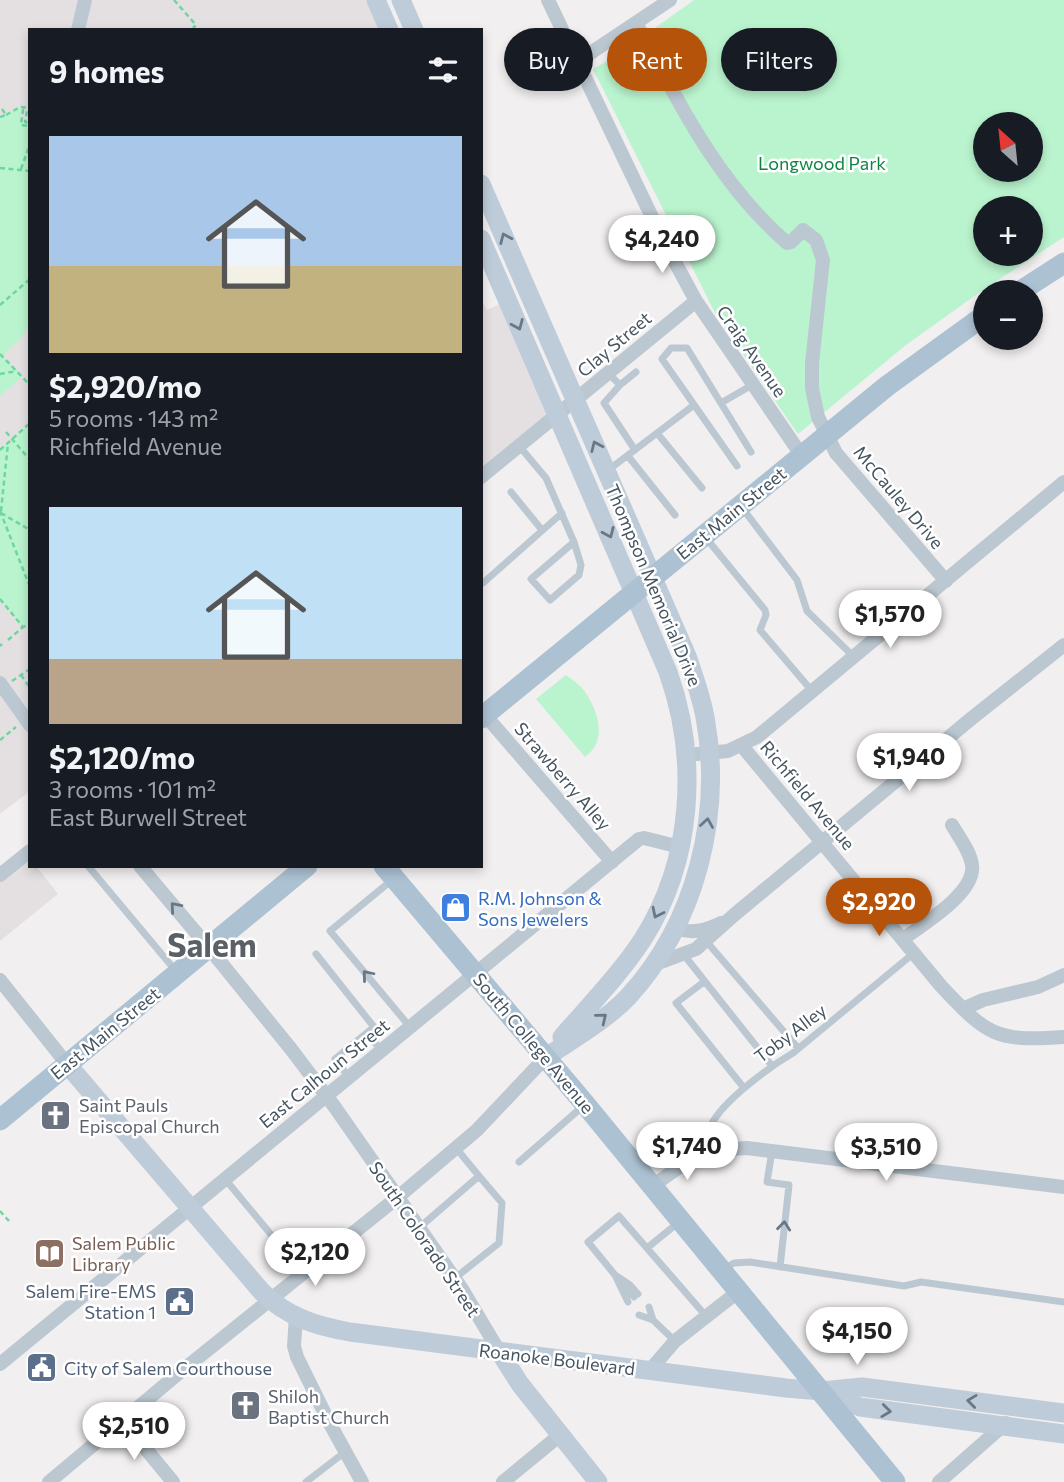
<!DOCTYPE html>
<meta charset="utf-8">
<style>
:root{--surface:#171b24;--page:#242831;--text:#f1f3f6;--muted:#9ea1a6;--accent:#b45309}
body{margin:0;font-family:Commissioner,sans-serif;background:var(--page);color:var(--text);height:100vh;display:flex;flex-direction:column;font-size:26px;white-space:nowrap}
*{box-sizing:border-box;margin:0}
p{font-size:23px;color:var(--muted)}
.icon{flex:none;width:38px;height:38px;fill:none;stroke:currentColor;stroke-width:2;stroke-linecap:round;stroke-linejoin:round}
.map{position:relative;flex:1;overflow:hidden}
.side{position:absolute;left:28px;top:28px;width:455px;height:840px;display:flex;flex-direction:column;background:var(--surface);border-radius:0px;box-shadow:0 4px 10px #0003}
.side>*{flex:none}
.top-card{position:absolute;left:504px;top:28px;width:455px;height:63px;display:flex;gap:14px}
.needle{width:46px;rotate:333deg}
.tools{position:absolute;left:973px;top:112px;display:grid;gap:14px}
.tools a{display:grid;place-items:center;width:70px;height:70px;border-radius:50%;background:var(--surface);box-shadow:0 4px 10px #0003;font-size:35px}
.price{position:absolute;translate:-50% -60px;padding:0 16px;border-radius:24px;background:#fff;color:#222;font-size:23px;line-height:46px;filter:drop-shadow(0 2px 4px #0008)}
.price::after{content:'';position:absolute;left:50%;top:42px;width:21px;height:16px;margin-left:-10px;background:inherit;clip-path:polygon(0 0,100% 0,50% 100%)}
.price.selected{background:var(--accent);color:#fff}
ul{padding:0;list-style:none}
li{display:grid;align-content:center;gap:14px;height:371px;padding:0 21px}
li span{display:grid;place-items:center;height:217px;border-radius:0px;color:#555}
li>.icon{margin-inline-start:auto}
span .icon{width:126px;height:126px;fill:#fffc;stroke-width:1}
li b{font-size:30px}
h2{display:flex;justify-content:space-between;align-items:center;height:84px;padding:0 21px;font-size:30px}
.chip{padding:0 24px;border-radius:32px;background:var(--surface);box-shadow:0 4px 10px #0003;font-size:24px;line-height:63px}
.chip.selected{background:var(--accent);color:#fff}
.map>svg:first-child{display:block}
.education{fill:#e4e0e2}
.green{fill:#baf4ce;fill-rule:evenodd}
.lines{fill:none;stroke-linecap:round;stroke-linejoin:round}
.path{stroke:#6ed69e;stroke-width:2.5;stroke-dasharray:5 3.5;stroke-linecap:butt}
.lane{stroke:#bcc8d1;stroke-width:7}
.street{stroke:#bcc8d1;stroke-width:14}
.secondary{stroke:#beccd9;stroke-width:19}
.primary{stroke:#acc1d2;stroke-width:21}
.oneway{stroke:#697884}
.oneway2{stroke:#697782}
.labels{text-anchor:middle;dominant-baseline:central;stroke-width:5;stroke-linejoin:round;paint-order:stroke}
.park-label{font-size:18px;fill:#0d8442;stroke:#fff}
.street-label{font-size:18px;fill:#455460;stroke:#fff}
.shop-label{font-size:18px;fill:#366cbe;stroke:#fff;text-anchor:start}
.worship-label{font-size:18px;fill:#5b616d;stroke:#fff;text-anchor:start}
.education-label{font-size:18px;fill:#785e54;stroke:#fff;text-anchor:start}
.service-label{font-size:18px;fill:#4e5e75;stroke:#fff;text-anchor:end}
.town-label{font-size:32px;font-weight:bold;fill:#5b6066;stroke:#fff}
</style>
<div class="map">
<svg width="1064" height="1482" viewBox="0 0 1064 1482">
<rect width="100%" height="100%" fill="#f2eff0"/>
<path class="education" d="M0,0H376L389,30H30V791L0,814Z
M481,299L487,310L508,300L558,416L481,477Z
M30,859V866H36L58,894L0,941V875Z"/>
<path class="green" d="M694,0H1064V237L980,292L906,345L798,434L716,315L593,69L616,56ZM985,124H1031V170H985ZM985,208H1031V254H985Z
M20,107L23,110L21,125L30,126V322C25,328 26,333 21,338C15,345 8,349 3,357L23,376L0,396V117Z
M30,423V624L23,627L0,600V450Z
M566,675C574,681 582,686 587,695C599,714 607,742 585,757L536,699Z"/>
<g class="lines">
<path class="path" d="M174,0L196,25L193,28
M6,115L20,107L30,108
M30,116L29,123L25,122L27,111L23,110L21,125L30,126
M0,117L6,115L2,109
M0,168L30,171
M21,169L30,144
M0,305L30,279
M0,354L30,385
M0,374L17,371
M6,432L30,460
M0,450L30,423
M0,511L30,587
M1,511L8,443
M1,513L30,530
M0,599L23,627L30,624
M8,640L23,627
M0,646L2,644
M21,675L30,688
M12,681L30,669
M0,740L16,727
M0,1211L9,1221"/>
<path class="lane" d="M609,374L620,385L604,403L635,450
M620,385L636,372
M721,403L752,385
M657,433L702,488
M520,447L546,478L574,542L581,565L579,575L550,600L531,579L574,542
M628,456L675,515
M737,466L662,359L671,348H687L751,452
M607,471L694,405
M511,492L542,530
M743,509L797,580L807,611L854,657
M706,538L765,610L766,615L760,630L812,691
M483,583L562,513
M88,866L175,970
M392,880L330,931L410,1027
M706,941L798,1048
M316,954L374,1027L335,1059L349,1077
M684,955L772,1066
M705,981L676,1003L744,1088
M367,1033L381,1050
M456,1148L479,1176
M772,1151L767,1182L789,1185L780,1267
M707,1152C708,1144 707,1133 711,1125C723,1101 769,1067 793,1053L914,953
M519,1162L582,1107
M225,1179L303,1273
M420,1227L479,1176L502,1203L499,1243L455,1278
M647,1248L679,1222
M723,1269L734,1263L750,1262L904,1286L921,1282L1064,1302
M615,1275L630,1285L638,1294
M622,1284L634,1297
M628,1302L615,1275L588,1242L619,1216L706,1316
M649,1307L653,1320
M639,1315L653,1320L675,1341
M306,1482L345,1452"/>
<path class="street" d="M548,0L663,240L696,301L802,456
M636,23C678,102 718,183 787,243L791,242L803,230L816,240L823,260L812,363V388L818,417L836,453L946,581
M78,30L85,0
M577,62L670,0
M481,477L696,301
M0,683L30,725
M485,715L612,862
M742,746L941,986C987,1035 995,1042 1064,1037
M687,755L728,751L757,737L1064,482
M140,866L209,948L291,1049L334,1106L462,1289L499,1351
M0,875L30,851
M675,928C691,934 705,931 721,923
M903,939C923,924 976,893 972,865C970,851 959,837 952,825
M653,965L696,949L734,915L972,718L1064,645
M0,980L67,1064
M963,1009L983,1000L1038,987L1064,975
M653,1186C687,1160 703,1149 747,1148L1064,1187
M296,1316L294,1346L297,1357L329,1422L362,1482
M0,1364L639,839L644,838L680,847
M650,1370L675,1341L739,1291
M122,1420L173,1482
M49,1482L179,1373L398,1197L477,1130L546,1057
M503,1482L560,1435
M939,1482L1006,1423"/>
<path class="secondary" d="M376,0L389,30
M401,0L414,30
M481,184L687,656C694,676 701,696 705,717C723,815 696,923 628,997C605,1021 573,1039 546,1057
M481,239L668,672C699,759 693,860 643,939C620,974 590,1005 562,1037
M67,1064L262,1292C287,1317 316,1326 350,1332L786,1388L821,1391L862,1387L1064,1413
M499,1351L520,1384L598,1482
M825,1393L860,1407L1064,1434"/>
<path class="primary" d="M1019,292L1064,263
M481,718L887,386L985,315
M384,866L585,1104L895,1482
M0,1120L307,866"/>
</g>
<defs><path id="oneway-chevron" d="M-2-3.5L2.5 0L-2 3.5" fill="none" stroke-width="1.6" stroke-linecap="round" stroke-linejoin="round" transform="scale(1.75)"/></defs>
<g class="oneway">
<use href="#oneway-chevron" transform="translate(505 238) rotate(-114)"/>
<use href="#oneway-chevron" transform="translate(518 325) rotate(67)"/>
<use href="#oneway-chevron" transform="translate(596 446) rotate(-114)"/>
<use href="#oneway-chevron" transform="translate(609 533) rotate(66)"/>
<use href="#oneway-chevron" transform="translate(707 823) rotate(-81)"/>
<use href="#oneway-chevron" transform="translate(657 913) rotate(116)"/>
<use href="#oneway-chevron" transform="translate(602 1018) rotate(-39)"/>
<use href="#oneway-chevron" transform="translate(972 1401) rotate(-173)"/>
<use href="#oneway-chevron" transform="translate(886 1411) rotate(7)"/>
</g>
<g class="oneway2">
<use href="#oneway-chevron" transform="translate(175 907) rotate(-131)"/>
<use href="#oneway-chevron" transform="translate(367 975) rotate(-130)"/>
<use href="#oneway-chevron" transform="translate(784 1226) rotate(-84)"/>
</g>
<defs>
<symbol id="shop-square" viewBox="-11 -11 22 22"><rect x="-9" y="-9" width="18" height="18" rx="4" fill="#3f7fe0" stroke="#fff"/><path d="M-5-2.5h2.3a2.7 3.5 0 0 1 5.4 0H5L5.5 6h-11ZM-1.5-2.5h3a1.5 2.3 0 0 0-3 0Z" fill="#fff"/></symbol>
<symbol id="church-square" viewBox="-11 -11 22 22"><rect x="-9" y="-9" width="18" height="18" rx="4" fill="#6b7280" stroke="#fff"/><path d="M-1.2-6h2.4v3.5h3.3v2.4h-3.3V6h-2.4V-.1h-3.3v-2.4h3.3Z" fill="#fff"/></symbol>
<symbol id="library-square" viewBox="-11 -11 22 22"><rect x="-9" y="-9" width="18" height="18" rx="4" fill="#8d6e63" stroke="#fff"/><path d="M-6-4Q-3-5.5-.7-3.5V5Q-3 3-6 4ZM6-4Q3-5.5 .7-3.5V5Q3 3 6 4Z" fill="#fff"/></symbol>
<symbol id="civic-square" viewBox="-11 -11 22 22"><rect x="-9" y="-9" width="18" height="18" rx="4" fill="#5c6f8a" stroke="#fff"/><path d="M-.6-6.5H3V-4.5H.6V-3L4-1V1h2V6H-6V1h2V-1L-.6-3ZM-1.2 2.5V6h2.4V2.5Z" fill="#fff"/></symbol>
</defs>
<g fill-rule="evenodd">
<use href="#shop-square" x="438" y="890" width="35" height="35"/>
<use href="#church-square" x="38" y="1098" width="35" height="35"/>
<use href="#library-square" x="32" y="1236" width="35" height="35"/>
<use href="#civic-square" x="162" y="1284" width="35" height="35"/>
<use href="#civic-square" x="24" y="1350" width="35" height="35"/>
<use href="#church-square" x="228" y="1388" width="35" height="35"/>
</g>
<g class="labels">
<g class="park-label">
<text x="822" y="163">Longwood Park</text>
</g>
<g class="street-label">
<text transform="translate(614 344) rotate(-40)">Clay Street</text>
<text transform="translate(752 351) rotate(55)">Craig Avenue</text>
<text transform="translate(899 497) rotate(50)">McCauley Drive</text>
<text transform="translate(731 513) rotate(-39)">East Main Street</text>
<text transform="translate(654 585) rotate(67)">Thompson Memorial Drive</text>
<text transform="translate(563 776) rotate(49)">Strawberry Alley</text>
<text transform="translate(808 795) rotate(50)">Richfield Avenue</text>
<text transform="translate(105 1033) rotate(-39)">East Main Street</text>
<text transform="translate(790 1033) rotate(-37)">Toby Alley</text>
<text transform="translate(534 1043) rotate(50)">South College Avenue</text>
<text transform="translate(324 1073) rotate(-39)">East Calhoun Street</text>
<text transform="translate(425 1239) rotate(56)">South Colorado Street</text>
<text transform="translate(557 1359) rotate(7)">Roanoke Boulevard</text>
</g>
<g class="shop-label">
<text x="478" y="898">R.M. Johnson &amp;<tspan x="478" dy="21">Sons Jewelers</tspan></text>
</g>
<g class="worship-label">
<text x="79" y="1105">Saint Pauls<tspan x="79" dy="21">Episcopal Church</tspan></text>
<text x="268" y="1396">Shiloh<tspan x="268" dy="21">Baptist Church</tspan></text>
</g>
<g class="education-label">
<text x="72" y="1243">Salem Public<tspan x="72" dy="21">Library</tspan></text>
</g>
<g class="service-label">
<text x="156" y="1291">Salem Fire-EMS<tspan x="156" dy="21">Station 1</tspan></text>
<text x="64" y="1368" text-anchor="start">City of Salem Courthouse</text>
</g>
<g class="town-label">
<text x="212" y="944">Salem</text>
</g>
</g>
</svg>
<div class="tools">
<a><svg class="needle" viewBox="-14 -14 28 28"><path d="M0-13l5 13h-10z" fill="#e53935"/><path d="M0 13l5-13h-10z" fill="#9ea1a6"/></svg></a>
<a>+</a>
<a>−</a>
</div>
<b class="price" style="left:662px;top:275px">$4,240</b>
<b class="price" style="left:890px;top:650px">$1,570</b>
<b class="price" style="left:909px;top:793px">$1,940</b>
<b class="price selected" style="left:879px;top:938px">$2,920</b>
<b class="price" style="left:687px;top:1182px">$1,740</b>
<b class="price" style="left:886px;top:1183px">$3,510</b>
<b class="price" style="left:315px;top:1288px">$2,120</b>
<b class="price" style="left:857px;top:1367px">$4,150</b>
<b class="price" style="left:134px;top:1462px">$2,510</b>
<div class="top-card">
<a class="chip">Buy</a>
<a class="chip selected">Rent</a>
<a class="chip">Filters</a>
</div>
<section class="side">
<h2>9 homes<svg class="icon" aria-label="filters" viewBox="0 0 24 24"><path d="M4 7h16M4 17h16"/><circle cx="9" cy="7" r="2"/><circle cx="15" cy="17" r="2"/></svg></h2>
<ul>
<li><span style="background:linear-gradient(#a9c7e8 60%,#c2b280 0)"><svg class="icon" aria-label="home" viewBox="0 0 24 24"><path d="M3 11l9-7 9 7M6 9v11h12V9"/></svg></span><div><b>$2,920/mo</b><p>5 rooms · 143 m²</p><p>Richfield Avenue</p></div></li>
<li><span style="background:linear-gradient(#bfe0f5 70%,#b9a48a 0)"><svg class="icon" aria-label="home" viewBox="0 0 24 24"><path d="M3 11l9-7 9 7M6 9v11h12V9"/></svg></span><div><b>$2,120/mo</b><p>3 rooms · 101 m²</p><p>East Burwell Street</p></div></li>
</ul>
</section>
</div>
